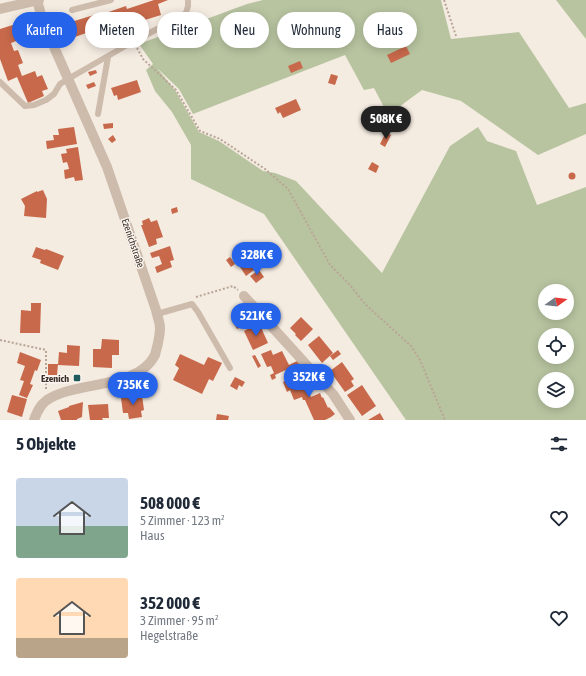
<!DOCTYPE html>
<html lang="de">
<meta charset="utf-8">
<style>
:root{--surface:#fff;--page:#f6f6f7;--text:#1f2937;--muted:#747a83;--accent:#2563eb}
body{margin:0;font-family:"Asap Condensed",sans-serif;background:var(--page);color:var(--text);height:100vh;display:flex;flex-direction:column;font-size:15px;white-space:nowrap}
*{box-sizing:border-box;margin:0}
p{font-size:13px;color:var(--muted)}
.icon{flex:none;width:22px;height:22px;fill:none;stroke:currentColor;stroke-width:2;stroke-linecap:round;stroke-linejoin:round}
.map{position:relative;height:420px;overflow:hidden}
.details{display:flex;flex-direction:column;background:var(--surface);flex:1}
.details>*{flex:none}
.banner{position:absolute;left:12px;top:12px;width:562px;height:36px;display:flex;gap:8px}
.needle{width:26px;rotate:75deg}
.fabs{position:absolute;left:538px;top:284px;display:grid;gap:8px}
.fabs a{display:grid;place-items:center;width:36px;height:36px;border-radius:50%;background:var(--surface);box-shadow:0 2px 10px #0003;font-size:20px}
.price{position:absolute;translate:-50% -34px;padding:0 9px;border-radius:14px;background:var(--accent);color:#fff;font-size:13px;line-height:26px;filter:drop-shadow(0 1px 2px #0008)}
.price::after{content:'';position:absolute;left:50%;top:24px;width:12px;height:9px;margin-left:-6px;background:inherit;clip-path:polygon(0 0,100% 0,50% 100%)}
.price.current{background:#222;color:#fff}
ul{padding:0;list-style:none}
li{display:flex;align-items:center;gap:12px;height:100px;padding:0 16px}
li span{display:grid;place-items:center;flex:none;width:112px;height:80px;border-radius:4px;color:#555}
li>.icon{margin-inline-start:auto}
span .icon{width:48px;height:48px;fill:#fffc;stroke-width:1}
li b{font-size:17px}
h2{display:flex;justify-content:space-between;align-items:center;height:48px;padding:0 16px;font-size:17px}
.chip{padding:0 14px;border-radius:18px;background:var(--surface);box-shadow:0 2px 10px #0003;font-size:14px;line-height:36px}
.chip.current{background:var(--accent);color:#fff}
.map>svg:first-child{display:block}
.green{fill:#b8c4a0;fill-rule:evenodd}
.building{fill:#c8694b}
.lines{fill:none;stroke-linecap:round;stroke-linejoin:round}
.path{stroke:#b9a596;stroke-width:2;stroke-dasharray:2 2;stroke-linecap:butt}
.service{stroke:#cdbbac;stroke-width:6}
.minor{stroke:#cdbbac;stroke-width:10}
.poi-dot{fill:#1f5a5e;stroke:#fbf5ee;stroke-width:1.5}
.labels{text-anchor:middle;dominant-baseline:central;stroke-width:3;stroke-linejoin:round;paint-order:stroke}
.street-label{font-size:10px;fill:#3b302b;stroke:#fbf5ee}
.poi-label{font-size:10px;font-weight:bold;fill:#3b302b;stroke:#fbf5ee;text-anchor:end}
</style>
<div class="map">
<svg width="586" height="420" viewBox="0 0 586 420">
<rect width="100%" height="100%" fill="#f4ebe1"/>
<path class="green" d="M263,0H441L451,39L519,32L569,108L586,103V134L538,155L461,101L422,90L388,115L374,88L364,90L345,55L193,114L179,89L157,68L175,90L199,132L219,141L263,171L275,173L296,181L382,273L450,146L478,127L487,141L516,151L537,205L586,187V420H406L264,214L191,179V145L172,112L155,91L146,70L153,64L139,44L247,4ZM545,291H567V313H545ZM545,335H567V357H545ZM545,379H567V401H545Z
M556,0H586V39Z"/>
<path class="building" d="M154,0H168L158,4L161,15L132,24L131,21L99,32L98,29L66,40L61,25L94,15V17L126,6L127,9Z
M19,23L21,29L24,28L27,37L11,43L14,51L18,50L23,63L18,65L22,76L35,71L37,77L42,75L48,89L42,91L44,96L28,103L17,77L8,81L0,59V29Z
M406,46L410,54L391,63L387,55Z
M300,61L303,68L291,73L288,66Z
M96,70L97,73L90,76L88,72Z
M331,74L338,76L335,85L328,83Z
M137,80L141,92L118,100L117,95L114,96L111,88Z
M94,82L96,86L88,89L86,85Z
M296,99L301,110L283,118L280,112L278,114L275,108Z
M113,123V128L104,129L103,124Z
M74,127L77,144L47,149L46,141L54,140L53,135H59L58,129Z
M386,132L391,135L385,147L380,144Z
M113,135L116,140L112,143L108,139Z
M78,147L83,180L75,181L74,177L65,179L64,170L69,169L68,165L67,162L63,163L61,154L67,153L66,149Z
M372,162L379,166L376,173L368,169Z
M568.5 176a3.5 3.5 0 1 1 7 0a3.5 3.5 0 1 1-7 0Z
M43,190L47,199L46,218L24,216L25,206L21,199L37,191V192Z
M177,207L178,212L172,214L171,209Z
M149,218L151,222L157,220L163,237L156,239L157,244L149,247L141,225H143L142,221Z
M170,246L174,260L170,261L172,267L157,273L155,267L162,264L159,256L152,258L150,253Z
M36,247L45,250L46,249L64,256L58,270L40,263L41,260L32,257Z
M249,248L252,252L249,254L258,267L246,276L232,255L238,251L240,254Z
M263,251L269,259L265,262L259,255Z
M230,257L235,264L231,267L226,260Z
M259,270L264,277L256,283L250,276Z
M31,303H41L40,333H20L21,310L31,311Z
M241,316L245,326L237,329L232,320Z
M301,317L313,329L301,341L295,335L296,334L290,328Z
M259,323L268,343L253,350L244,331Z
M319,336L333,353L322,363L308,345Z
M102,339L119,340V355H112V368L93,367V349H101Z
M67,345L80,346L79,366L58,365L59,352L67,353Z
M271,350L273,355L282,351L289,365L297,361L302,367L292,371L290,368L275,375L276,378L272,380L270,375L274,373L271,366L267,367L261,354Z
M338,350L341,354L333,360L330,356Z
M20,352L41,360L37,371L35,370L30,384L33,385L27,398L19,395L24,381L20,380L25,366L17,363Z
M180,354L204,365L208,357L222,363L213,381L209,379L202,394L173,380L179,368L175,365Z
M255,355L261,366L258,368L252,356Z
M342,362L354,379L351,381L354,386L345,392L330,371Z
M48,364H58L57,375H48Z
M327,366L330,370L324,374L321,370Z
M302,374L311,397L320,393L322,398L323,397L328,408L329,407L335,414L331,417L325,420H314L305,400H303L302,397L294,400L290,390L287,392L283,382Z
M235,377L245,382L242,387L239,385L237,390L230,386Z
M362,385L376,406L362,416L347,395Z
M12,395L27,399L22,417L7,412Z
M142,395L144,410L141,411L142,417L129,419L128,413H123L121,398Z
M83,402L82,417L77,419V420H61L58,411L69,407V406Z
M108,404L109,418H102L103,420H90L88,405Z
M380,413L384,420H368Z
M217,414L229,416L228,420H216Z"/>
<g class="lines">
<path class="path" d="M444,0L456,36
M137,48L143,59L176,90L200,131L220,139L265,169L288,189L330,265L349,284L365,304L411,346L420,360L445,420
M196,297L233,286L238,290
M0,340L46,350V389"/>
<path class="service" d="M72,10L111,0
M0,82L25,106L34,105L46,100L54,94L60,84L68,79L134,41L167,24L186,13L188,6V0
M98,114L108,57
M157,314L192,304L198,312L230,368"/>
<path class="minor" d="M0,9L39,0
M244,296L333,394L350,420
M34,420C37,412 40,405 47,400C77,380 137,390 155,355C156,351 157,347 158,343C159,338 160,333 160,328C160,322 157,316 156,310L107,167L43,22L37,0"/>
</g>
<rect class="poi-dot" x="73" y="374" width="8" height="8" rx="2"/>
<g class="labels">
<g class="street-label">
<text transform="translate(133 243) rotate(71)">Ezenichstraße</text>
</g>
<g class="poi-label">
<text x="69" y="378">Ezenich</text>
</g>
</g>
</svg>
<div class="fabs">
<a><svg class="needle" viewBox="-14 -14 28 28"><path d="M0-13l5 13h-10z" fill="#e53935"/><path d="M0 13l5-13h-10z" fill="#747a83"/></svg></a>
<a><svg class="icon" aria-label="locate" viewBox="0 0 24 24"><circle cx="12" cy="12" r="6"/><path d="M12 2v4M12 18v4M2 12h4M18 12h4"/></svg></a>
<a><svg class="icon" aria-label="layers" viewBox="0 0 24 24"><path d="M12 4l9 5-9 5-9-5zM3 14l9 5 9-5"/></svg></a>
</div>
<b class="price current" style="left:386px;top:140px">508K €</b>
<b class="price" style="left:257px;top:276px">328K €</b>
<b class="price" style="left:256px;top:337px">521K €</b>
<b class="price" style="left:309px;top:398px">352K €</b>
<b class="price" style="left:133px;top:406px">735K €</b>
<div class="banner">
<a class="chip current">Kaufen</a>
<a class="chip">Mieten</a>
<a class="chip">Filter</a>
<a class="chip">Neu</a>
<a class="chip">Wohnung</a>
<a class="chip">Haus</a>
</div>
</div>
<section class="details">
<h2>5 Objekte<svg class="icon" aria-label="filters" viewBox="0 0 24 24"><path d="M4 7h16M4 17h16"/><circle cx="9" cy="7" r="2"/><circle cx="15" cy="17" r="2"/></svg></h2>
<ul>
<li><span style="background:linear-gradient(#c9d6e8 60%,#7fa58c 0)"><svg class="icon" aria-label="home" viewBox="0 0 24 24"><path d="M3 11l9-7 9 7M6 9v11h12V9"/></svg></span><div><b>508 000 €</b><p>5 Zimmer · 123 m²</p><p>Haus</p></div><svg class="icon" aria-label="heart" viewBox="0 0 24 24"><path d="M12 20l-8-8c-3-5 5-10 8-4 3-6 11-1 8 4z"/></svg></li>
<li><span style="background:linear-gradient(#ffd9b3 75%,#b9a48a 0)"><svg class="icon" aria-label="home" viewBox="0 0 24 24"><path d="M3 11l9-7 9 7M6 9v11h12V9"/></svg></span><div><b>352 000 €</b><p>3 Zimmer · 95 m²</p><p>Hegelstraße</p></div><svg class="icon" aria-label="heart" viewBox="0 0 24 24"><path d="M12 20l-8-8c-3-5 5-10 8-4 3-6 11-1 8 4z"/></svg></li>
</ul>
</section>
